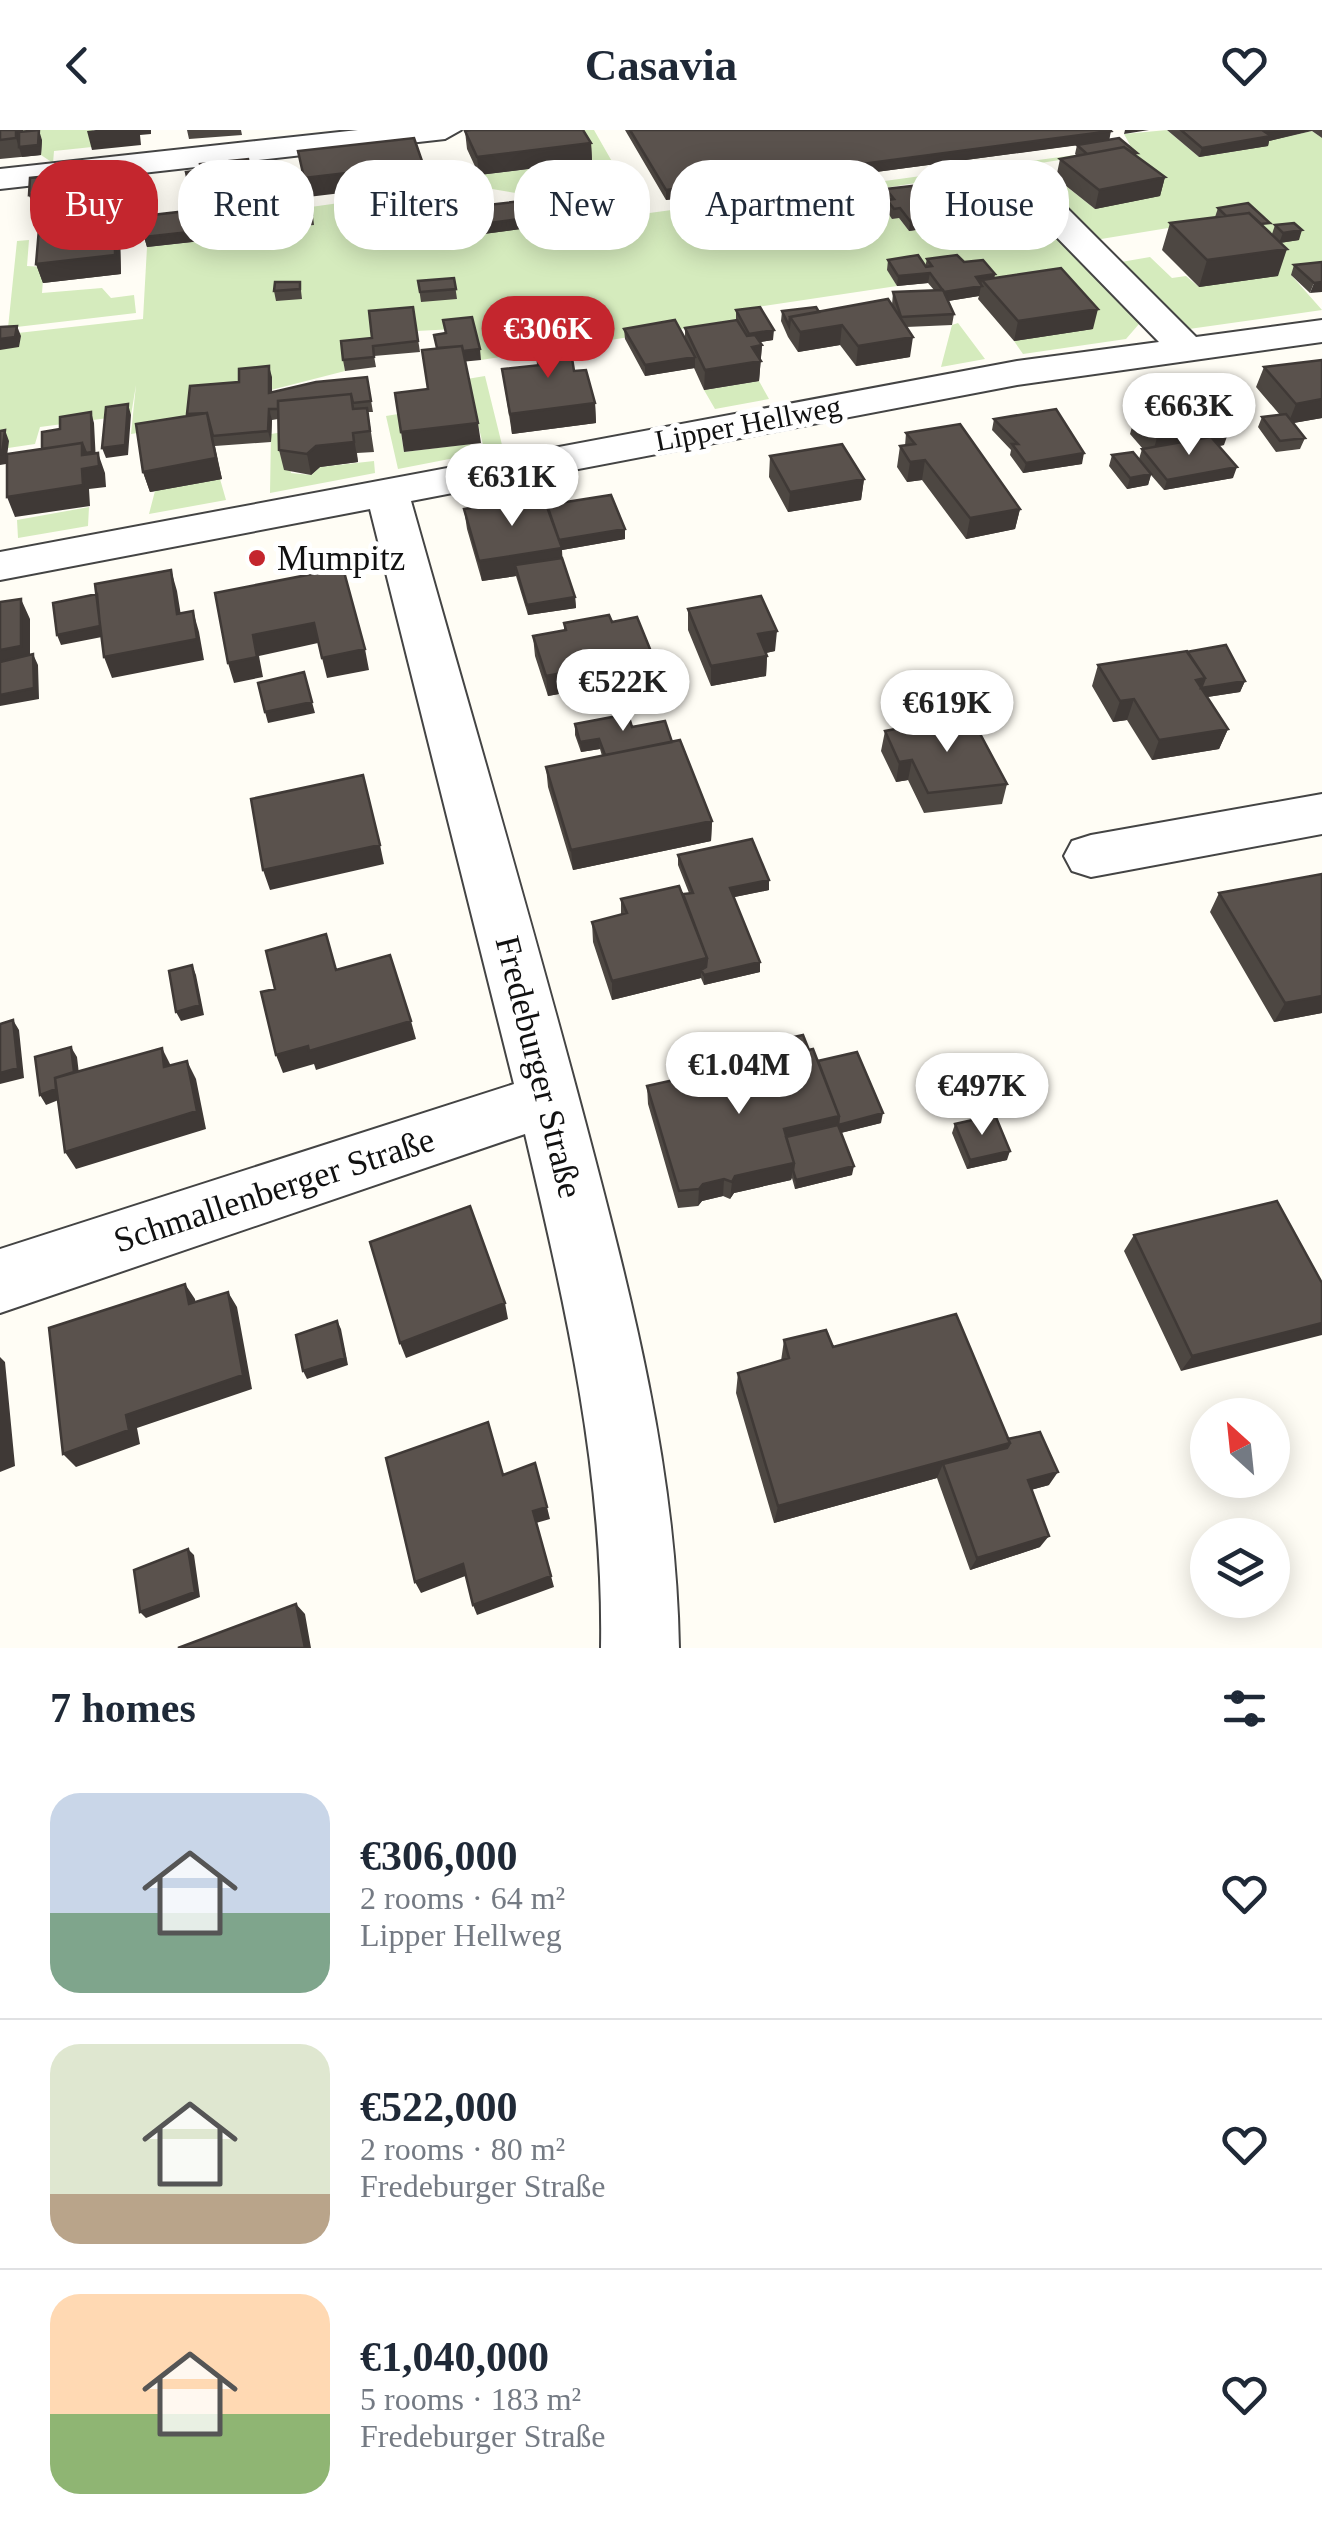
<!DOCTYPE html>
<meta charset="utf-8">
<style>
:root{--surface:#fff;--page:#f2f2f3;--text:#1f2937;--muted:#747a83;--line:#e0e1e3;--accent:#c4262e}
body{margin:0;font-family:Georgia,serif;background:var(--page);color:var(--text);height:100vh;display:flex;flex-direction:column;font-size:38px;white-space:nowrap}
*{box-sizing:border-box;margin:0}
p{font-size:32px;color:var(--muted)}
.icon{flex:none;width:55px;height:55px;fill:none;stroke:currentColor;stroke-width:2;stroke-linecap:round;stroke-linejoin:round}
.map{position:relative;height:1518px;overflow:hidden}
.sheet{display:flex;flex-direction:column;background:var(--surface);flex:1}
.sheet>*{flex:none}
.top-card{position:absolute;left:30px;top:30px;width:1262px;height:90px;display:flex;gap:20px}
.needle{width:65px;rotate:333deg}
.fabs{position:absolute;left:1190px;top:1268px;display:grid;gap:20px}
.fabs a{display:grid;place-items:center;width:100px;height:100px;border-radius:50%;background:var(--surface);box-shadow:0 5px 25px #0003;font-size:50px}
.price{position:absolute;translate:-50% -85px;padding:0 22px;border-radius:35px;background:#fff;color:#222;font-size:32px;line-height:65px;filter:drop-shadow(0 2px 5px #0008)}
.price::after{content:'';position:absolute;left:50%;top:60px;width:30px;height:22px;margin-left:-15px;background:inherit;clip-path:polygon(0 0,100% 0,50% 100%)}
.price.active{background:var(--accent);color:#fff}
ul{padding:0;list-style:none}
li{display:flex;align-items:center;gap:30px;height:250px;padding:0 50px}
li+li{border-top:2px solid var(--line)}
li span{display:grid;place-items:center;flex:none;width:280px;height:200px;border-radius:30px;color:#555}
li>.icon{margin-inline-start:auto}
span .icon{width:120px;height:120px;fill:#fffc;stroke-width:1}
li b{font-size:42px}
h2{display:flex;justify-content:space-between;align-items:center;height:120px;padding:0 50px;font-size:42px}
.pill{padding:0 35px;border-radius:40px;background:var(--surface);box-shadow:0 5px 25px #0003;font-size:35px;line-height:90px}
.pill.active{background:var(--accent);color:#fff}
header{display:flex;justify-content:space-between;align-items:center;height:130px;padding:0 50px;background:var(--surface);font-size:45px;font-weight:800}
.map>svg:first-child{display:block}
.green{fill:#d5ebbd}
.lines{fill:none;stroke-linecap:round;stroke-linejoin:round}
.minor-casing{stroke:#444;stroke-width:4}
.minor{fill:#fff;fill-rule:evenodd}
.wall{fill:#4d4742}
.shaded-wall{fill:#3f3936}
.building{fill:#5a524d;stroke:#3f3936;stroke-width:2.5}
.poi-dot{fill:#c4262e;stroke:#fff;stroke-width:4}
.labels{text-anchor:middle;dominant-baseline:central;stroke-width:10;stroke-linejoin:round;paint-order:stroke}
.far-street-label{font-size:30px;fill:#111;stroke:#fff}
.poi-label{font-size:35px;fill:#111;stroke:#fff;text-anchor:start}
.street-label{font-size:35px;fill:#111;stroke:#fff}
</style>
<header><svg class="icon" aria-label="back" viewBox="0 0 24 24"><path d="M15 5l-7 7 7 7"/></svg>Casavia<svg class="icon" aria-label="heart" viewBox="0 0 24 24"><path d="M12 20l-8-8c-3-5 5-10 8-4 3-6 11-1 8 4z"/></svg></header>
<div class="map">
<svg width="1322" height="1518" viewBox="0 0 1322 1518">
<rect width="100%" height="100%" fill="#fffdf5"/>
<path class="green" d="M23,0H93L92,17L54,21L53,33L41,25L42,10L22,12Z
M535,0H594L642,84L1075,25L1078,27L866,61L873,70L885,69L893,79L892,88H899L909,101L983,90L978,83L1016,77L1031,79L1139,194L1126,209L1023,224L1014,211L1092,198L888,141L897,156L757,177L759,187L481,230L473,198L417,201L414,187L374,219L343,222L345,241L271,260L190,295L131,304L136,255L131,285L40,297L35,314L8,318L0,312V205L143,189L147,117L200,111L199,90L224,88L259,100L252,48L205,53L201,39L269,31L275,82L425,61L431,85L467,81L477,105L546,68L492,59L479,45L591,31Z
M1167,0L1199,27L1266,16L1262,12L1312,1L1322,8V141L1292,146L1322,180L1189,199L1121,132L1150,127L1172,148L1186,146L1199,157L1217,90L1095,110L1039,54L1057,49L1095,79L1117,18L1130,15L1124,4Z
M29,110L27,136L44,137L42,163L102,158L111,168L134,165L136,183L8,198L17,111Z
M958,193L985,229L941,237L952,195Z
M485,246L503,319L485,323L467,249Z
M759,251L769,269L715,279L704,260Z
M398,284L404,322L470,314L475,324L398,339L386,286Z
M283,302L291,343L311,345L320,337L374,331L375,343L270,363L271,304Z
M220,349L226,370L149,384L155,361Z
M89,377L88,396L18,408L17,390Z"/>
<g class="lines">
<defs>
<path id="minor" d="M358,0H461L445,9L0,59V39Z
M1013,33L1025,36L1196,207L1322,190V212L1017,255L411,371C469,577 530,784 585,991C631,1165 676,1337 679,1518H601C604,1342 565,1174 525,1004L0,1183V1119L514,954L370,379L0,450V422L1017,231L1159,212L1001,50L997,43L1001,36Z
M1322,664V704L1091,747L1072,741L1064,726L1072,711L1091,705Z"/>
</defs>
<use href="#minor" class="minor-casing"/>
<use href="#minor" class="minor"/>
</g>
<path class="wall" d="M0,0H23V2L42,10L41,25L0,29Z
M187,0H241L242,5L189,9Z
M625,0H1110L1109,10L1136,26L1165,47L1160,66L1095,79L1056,48L1060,29L1077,26L1075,24L1077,15L666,70Z
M1167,0H1322V8L1312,1L1269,11L1268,16L1199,27Z
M465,1L591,13L592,31L479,45L467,19Z
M248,29L259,100L226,103L222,88L206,90L198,85L201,111L147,117L144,106L120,108L121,144L43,153L36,134L52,86L51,82L36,84L29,65L111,50L127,68L126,88L195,80L191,65L201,40Z
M886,59L1002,73L983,76L984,90L968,92L967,99L934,103L929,98L909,101L899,88L892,89L886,80L887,72L885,69Z
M311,68L314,95L275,98L273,88Z
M469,77L557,94L476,105L470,87Z
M1218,78L1267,101L1272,104L1275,95L1299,110L1280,113L1278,146L1199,157L1162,120L1170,93L1215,87Z
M927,129L964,132L995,144L994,148L1093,199L1014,211L978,169L979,166L948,171L954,184L952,195L906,197L910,227L856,236L840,215L798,222L788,207L781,191L782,181L819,182L892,175L893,162L934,160L928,153L897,156L887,140L888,130L925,137Z
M1322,132L1310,163L1291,145L1294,135Z
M454,148L457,169L421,172L418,151Z
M300,152L302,169L276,171L274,161Z
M413,177L420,222L374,226L376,237L345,241L343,230Z
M736,180L773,210L760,212L762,215L759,251L704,260L694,238L645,246L625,209L624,199L685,208V198L736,190Z
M535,213L574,241L595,273L596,293L512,304L502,239L537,235Z
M1264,237L1322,288L1293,293L1305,308L1300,319L1276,322L1258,297L1262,287L1280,285L1256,257Z
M272,247V263L367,247L373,282H368L374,322L357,323L358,332L320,337L311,345L284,340L279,320L278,289L272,290L271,312L215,316L222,349L150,362L143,342L187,284L239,252Z
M1138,262L1224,315L1219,316L1233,348L1164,360L1151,345L1148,355L1127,359L1109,336L1112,325L1139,329L1142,319H1143L1130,304L1135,286L1132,282Z
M994,289L1082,334L1023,343L1010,325L1011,320L992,300Z
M906,303L1020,379L1015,399L966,409L922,350L907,352L897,337L900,316H905Z
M770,326L864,349L861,370L788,382L769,347Z
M547,375L625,399V409L562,420V428L575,467L576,478L528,485L516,446L482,451L467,399L464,379Z
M688,479L775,521L766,523L767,526L766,546L711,556L688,500Z
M612,492L652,524V544L585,552L586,559L548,566L535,526L533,506L564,500V493Z
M1098,535L1245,551L1240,562L1207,567L1228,599L1219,619L1152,630L1127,590L1113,592L1092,556Z
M575,594L632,597L672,612L712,691L711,711L573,740L548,657L546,637L602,626L600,619L581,622L575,605Z
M885,601L1007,654L1002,674L924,683L908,650L896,652L881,621Z
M678,725L769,750V760L734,767L760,832V842L704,855L701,848L612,870L593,812L592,792L621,785V769L689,763L678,735Z
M1219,763L1322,883L1274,892L1210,782Z
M748,917L809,920L818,931L881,993L841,1003L852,1045L795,1059L792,1048L791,1050L734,1063L730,1069L723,1066L702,1071L698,1076L678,1078L648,974L647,956L749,933L747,927Z
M955,994L1007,1030L967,1039L952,1003Z
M1134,1105L1322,1153L1181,1241L1124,1121Z
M784,1210L1008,1309L1049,1355L1031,1360L1040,1417L970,1440L937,1348L774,1393L736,1263L738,1243L781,1231Z"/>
<path class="shaded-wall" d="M16,0H23L22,17L39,0L42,10L41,25L22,27L16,8Z
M96,0H151V4L140,5L141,15L92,20L87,1Z
M1125,0H1149L1124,4Z
M1277,0H1313L1269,11L1268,16L1199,27L1202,18Z
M1111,1L1109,11L666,70V60Z
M591,13L592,31L479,45L477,27Z
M248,29L253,48L259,100L255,81Z
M423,34L425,53L308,67L304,48Z
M1165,47L1160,66L1095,79L1099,60Z
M122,49L127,68L125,95H143L146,105L120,108L121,144L43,153L36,134L56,96L51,82L36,84L29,65Z
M1004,63L1002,73L974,77L976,67Z
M219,69L222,88L206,90L201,71Z
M466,71L467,81L431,85L430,75Z
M196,80L201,111L147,117L144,107Z
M986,80L984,90L968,92L967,99L934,103L936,93L964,83Z
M556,84L557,94L476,105L475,95Z
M931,88L929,98L909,101L910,91Z
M1302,100L1299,110L1279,113L1283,103Z
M1287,119L1278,146L1199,157L1207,130Z
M930,143L928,153L897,156L898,146Z
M995,144L993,154L982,150L981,156L976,147Z
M1322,152V162L1310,163L1314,153Z
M981,156L979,166L942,172L944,162Z
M1098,179L1093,199L1014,211L1018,191Z
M842,195L840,215L798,222L800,202Z
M17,196L21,206L19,217L0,220V209Z
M774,200L773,210L749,214V204Z
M913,207L910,227L856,236L858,216Z
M762,215L759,251L704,260L705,240L752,217Z
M480,219L481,230L440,234L439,224Z
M695,227V238L645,246V235Z
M269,236L272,247V274L269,263Z
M1322,269V288L1288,294L1296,274Z
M595,273L596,293L512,304L510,284Z
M128,274L131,285L128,325L106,328L102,318Z
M269,279L272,290L271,312L268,301Z
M91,282L94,293L96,332L98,323L105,343L106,357L89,359L90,376L15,387L7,367L82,313Z
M478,293L481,313L404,322L401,302Z
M1231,295L1224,315L1151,328L1157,308Z
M5,300L9,311L6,334L0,335V324Z
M353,303L358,332L320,337L311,345L307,324L316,316Z
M212,306L222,349L150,362L143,342Z
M1084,323L1082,334L1023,343L1026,333Z
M925,330L922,350L907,352L910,332Z
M1237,337L1233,348L1164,360L1167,350Z
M1151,344L1148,355L1127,359L1130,348Z
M864,349L861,370L788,382L790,362Z
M1020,379L1015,399L966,409L970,388Z
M625,399V409L562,420L563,438L515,435L516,446L482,451L479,431L556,410Z
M171,440L177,461L184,504L177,484Z
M575,467L576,478L528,485L527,475Z
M21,469L30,489V536L0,542V520Z
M103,474L107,506L61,515L57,505Z
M193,481L199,502L204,530L112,548L104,527Z
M314,493L318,513L259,526L263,547L234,553L228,533L253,505Z
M777,501L775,521L756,525L758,504Z
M365,519L369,540L327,548L322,528Z
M33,524L38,535L39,569L0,576V565Z
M767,526L766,546L711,556V536Z
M584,539L586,559L548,566L546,546Z
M1205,548L1245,551L1240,562L1188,570L1196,550Z
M1134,569L1127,590L1113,592L1120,571Z
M312,572L315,583L268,593L265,582Z
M1228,599L1219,619L1152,630L1159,610Z
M599,609L600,619L581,622L580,612Z
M912,630L908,650L896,652L899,632Z
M712,691L711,711L573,740L571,720Z
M380,715L384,734L270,760L263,740Z
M769,750V760L730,768V758Z
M707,828L760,832V842L704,855V845L701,840V848L612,870V851Z
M192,835L196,845L204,885L181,891L176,882Z
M1322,866V883L1274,892L1285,873Z
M13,890L19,900L24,948L0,954V943Z
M411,891L416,909L316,940L314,934L283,943L276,925L308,916Z
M71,917L77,927L81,961L46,975L40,965Z
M162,918L171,936L164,937Z
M187,931L196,949L206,999L76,1039L65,1022Z
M883,983L881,993L836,1004L838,995Z
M839,986L836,1004L782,1008L784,999Z
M1010,1021L1007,1030L967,1039L970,1030Z
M794,1033L791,1050L734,1063L730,1069L732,1052L735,1046Z
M854,1036L852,1045L795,1059L796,1050Z
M724,1049L723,1066L702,1071L698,1076L699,1059L703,1054Z
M185,1154L195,1169L198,1190L189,1174Z
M228,1162L237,1177L252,1259L137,1298L140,1314L76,1337L63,1324L126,1285Z
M505,1173L508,1189L406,1228L400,1213Z
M337,1191L341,1199L348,1235L307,1249L303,1241Z
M1322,1193V1205L1181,1241L1192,1226Z
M0,1227L5,1232L15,1336L0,1342Z
M1010,1313L1000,1332L943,1334L937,1348L774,1393L778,1376Z
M1058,1342L1049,1355L1019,1363L1028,1350Z
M547,1377L550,1389L536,1393L533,1381Z
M1049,1406L1040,1417L970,1440L977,1428Z
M188,1419L194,1425L200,1467L146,1488L140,1482Z
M463,1434L468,1445L421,1463L415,1452Z
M551,1446L554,1457L477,1485L473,1475Z
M296,1474L305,1484L311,1518H305Z"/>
<path class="building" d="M0,0H16V8L0,10Z
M39,0L38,15L19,17V2Z
M471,0H583L591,13L477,27L465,1Z
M630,0H1110L1111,1L666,60Z
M1181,0H1277L1265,2L1271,6L1202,18Z
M414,8L423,34L304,48L298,21Z
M1119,8L1137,23H1133L1124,17L1087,24L1077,15Z
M1124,17L1165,47L1099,60L1060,29Z
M248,29L255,81L221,84L219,69L201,71L191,65L186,42L201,40L200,34Z
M108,40V51L122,49L120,76L81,80L82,73L49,77L51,63L29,65L30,48Z
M989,47L1004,63L976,67L986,80L964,83L969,89L936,93L931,88L910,91L900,78L894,79L887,70L894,69L886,59Z
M462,54L466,71L430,75L425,58Z
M311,68L312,85L273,88V72Z
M549,68L556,84L475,95L469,77Z
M1248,73L1270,93L1261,94L1249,83L1226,86L1218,78Z
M115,79V125L36,134L40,87Z
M196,80L198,101L144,107L143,95L117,98L118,89Z
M1249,83L1287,119L1207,130L1170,93Z
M1294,93L1302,100L1283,103L1275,95Z
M918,125L926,137L932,136L927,129L957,125L964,132L983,130L995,144L976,147L982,156L944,162L930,143L898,146L888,130Z
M1322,132V152L1314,153L1294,135Z
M1061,138L1098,179L1018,191L982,150Z
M454,148L456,159L420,162L418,151Z
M275,152H300V159L274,161Z
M943,160L954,184L901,187L893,162Z
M888,169L913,207L858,216L842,195L800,202L790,187Z
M413,177L418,211L373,216L374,227L343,230L341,211L372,208L369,181Z
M760,177L774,200L749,204L736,180Z
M816,177L819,182L790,187L789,196L782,181Z
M472,187L480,219L463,221L462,216L437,218L434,205L446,203L443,190Z
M675,190L695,227L645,235L624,199Z
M737,190L747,206L755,205L762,215L752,217L761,231L705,240L685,198Z
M17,196L15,207L0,209V197Z
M569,209L574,241L586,240L595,273L510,284L502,239L541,235L535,213Z
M462,216L478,293L401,302L395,263L428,259L422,220Z
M1322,230V269L1296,274L1264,237Z
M269,236V263L316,252L367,247L371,271L353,273L351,264L278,271V279H269L268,301L213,306L207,283L187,284L190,256L239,252V239Z
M1193,254L1231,295L1157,308L1136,283L1154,280L1138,262Z
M351,264L353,279L367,278L370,301L353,303L354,312L316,316L307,324L279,320L278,271Z
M128,274L125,315L102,318L106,277Z
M1056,279L1084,323L1026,333L1012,314H1018L994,289Z
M91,282L92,322L86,323L82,313L42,319V302L60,299V287Z
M207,283L216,328L143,342L136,294Z
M1286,284L1305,308L1280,311L1262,287Z
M960,294L1020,379L970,388L925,330L910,332L900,316L915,314L906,303Z
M5,300L2,324H0V301Z
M1211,307L1237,337L1167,350L1142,319Z
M82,313V325L98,323L99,336L82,339L83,355L7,367V324Z
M842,314L864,349L790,362L770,326Z
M1133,322L1151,344L1130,348L1112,325Z
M611,365L625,399L559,410L547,375Z
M543,366L562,418L479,431L464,379Z
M562,428L575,467L527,475L515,435Z
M343,438L365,519L322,528L314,493L253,505L257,527L228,533L215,463Z
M171,440L177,484L193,481L197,509L104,527L95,454Z
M97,464L100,496L57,505L53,473Z
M761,466L777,501L758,504L767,526L711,536L688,479Z
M21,469V516L0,520V472Z
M609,485L612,492L637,487L652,524L582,532L584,539L546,546L533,506L566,500L564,493Z
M1226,515L1245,551L1201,558L1205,548L1187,522Z
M1187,521L1205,548L1196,550L1228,599L1159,610L1134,569L1120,571L1098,535Z
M33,524L34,558L0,565V532Z
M304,542L312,572L265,582L258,553Z
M628,584L632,597L665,591L672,612L605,625L599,609L580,612L575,594Z
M970,585L1007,654L928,663L912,630L899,632L885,601Z
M680,610L712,691L571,720L546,637Z
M363,645L380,715L263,740L251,669Z
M752,709L769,750L730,758L760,832L704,845L701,840L706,837L707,828L683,764L693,763L678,725Z
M1322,744V866L1285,873L1219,763Z
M679,756L707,828L612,851L592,792L627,783L621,769Z
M326,804L336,840L390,825L411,891L309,921L308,916L276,925L261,862L275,859L266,821Z
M192,835L200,875L176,882L169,841Z
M13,890L18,938L0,943V894Z
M803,905L809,920L753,933L748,917Z
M71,917L74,942L55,948L56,959L40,965L35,927Z
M162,918L164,937L187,931L197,981L65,1022L55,948Z
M813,919L839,986L784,999L794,1033L735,1046L732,1052L724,1049L703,1054L699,1059L679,1061L647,956Z
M857,922L883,983L838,995L854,1036L796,1050L793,1040L794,1033L786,1007L838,995L839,986L818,931Z
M995,985L1010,1021L970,1030L955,994Z
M1277,1071L1322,1153V1193L1192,1226L1134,1105Z
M470,1076L505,1173L400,1213L370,1112Z
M185,1154L189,1174L228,1162L243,1245L126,1285L129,1300L63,1324L49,1198Z
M956,1184L1010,1313L778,1376L738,1243L789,1228L784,1210L826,1200L833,1217Z
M337,1191L345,1228L303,1241L296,1205Z
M488,1292L503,1345L535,1333L547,1377L533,1381L551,1446L473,1475L463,1434L415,1452L386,1328Z
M1040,1302L1058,1342L1028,1350L1049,1406L977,1428L943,1334L1007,1318L1010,1313L1008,1309Z
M188,1419L195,1462L140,1482L134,1440Z
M296,1474L305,1518H178Z"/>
<circle class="poi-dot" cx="257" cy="428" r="10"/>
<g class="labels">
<g class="far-street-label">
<text transform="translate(748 293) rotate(-11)">Lipper Hellweg</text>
</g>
<g class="poi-label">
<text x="277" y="428">Mumpitz</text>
</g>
<g class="street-label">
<text transform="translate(539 937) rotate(76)">Fredeburger Straße</text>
<text transform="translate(274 1060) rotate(-18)">Schmallenberger Straße</text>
</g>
</g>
</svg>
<div class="fabs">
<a><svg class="needle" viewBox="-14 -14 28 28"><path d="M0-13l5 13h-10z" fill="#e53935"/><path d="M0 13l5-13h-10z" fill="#747a83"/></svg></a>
<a><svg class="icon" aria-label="layers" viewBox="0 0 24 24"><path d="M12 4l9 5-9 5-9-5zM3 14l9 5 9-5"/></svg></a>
</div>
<b class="price active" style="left:548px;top:251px">€306K</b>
<b class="price" style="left:1189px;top:328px">€663K</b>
<b class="price" style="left:512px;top:399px">€631K</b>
<b class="price" style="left:623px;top:604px">€522K</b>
<b class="price" style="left:947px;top:625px">€619K</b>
<b class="price" style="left:739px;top:987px">€1.04M</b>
<b class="price" style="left:982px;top:1008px">€497K</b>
<div class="top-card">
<a class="pill active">Buy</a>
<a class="pill">Rent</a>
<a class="pill">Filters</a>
<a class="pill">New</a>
<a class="pill">Apartment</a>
<a class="pill">House</a>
</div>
</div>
<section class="sheet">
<h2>7 homes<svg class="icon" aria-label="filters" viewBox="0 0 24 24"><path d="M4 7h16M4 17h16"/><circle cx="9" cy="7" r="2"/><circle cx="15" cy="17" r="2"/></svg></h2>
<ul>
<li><span style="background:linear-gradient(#c9d6e8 60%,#7fa58c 0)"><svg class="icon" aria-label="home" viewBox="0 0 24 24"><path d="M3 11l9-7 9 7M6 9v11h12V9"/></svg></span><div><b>€306,000</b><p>2 rooms · 64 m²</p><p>Lipper Hellweg</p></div><svg class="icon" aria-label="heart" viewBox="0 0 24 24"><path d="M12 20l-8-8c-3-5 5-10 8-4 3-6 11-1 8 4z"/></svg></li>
<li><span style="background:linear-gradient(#dfe7d0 75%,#b9a48a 0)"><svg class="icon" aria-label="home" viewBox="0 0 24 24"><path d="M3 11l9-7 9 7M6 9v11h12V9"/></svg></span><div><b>€522,000</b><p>2 rooms · 80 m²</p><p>Fredeburger Straße</p></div><svg class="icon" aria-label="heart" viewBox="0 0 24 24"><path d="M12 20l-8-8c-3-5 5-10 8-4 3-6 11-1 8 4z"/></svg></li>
<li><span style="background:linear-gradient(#ffd9b3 60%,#8fb573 0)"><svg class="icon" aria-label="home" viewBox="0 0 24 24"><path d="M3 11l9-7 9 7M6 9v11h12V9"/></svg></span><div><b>€1,040,000</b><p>5 rooms · 183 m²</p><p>Fredeburger Straße</p></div><svg class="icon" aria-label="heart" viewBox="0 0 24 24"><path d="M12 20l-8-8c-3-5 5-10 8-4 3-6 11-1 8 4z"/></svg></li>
</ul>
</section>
